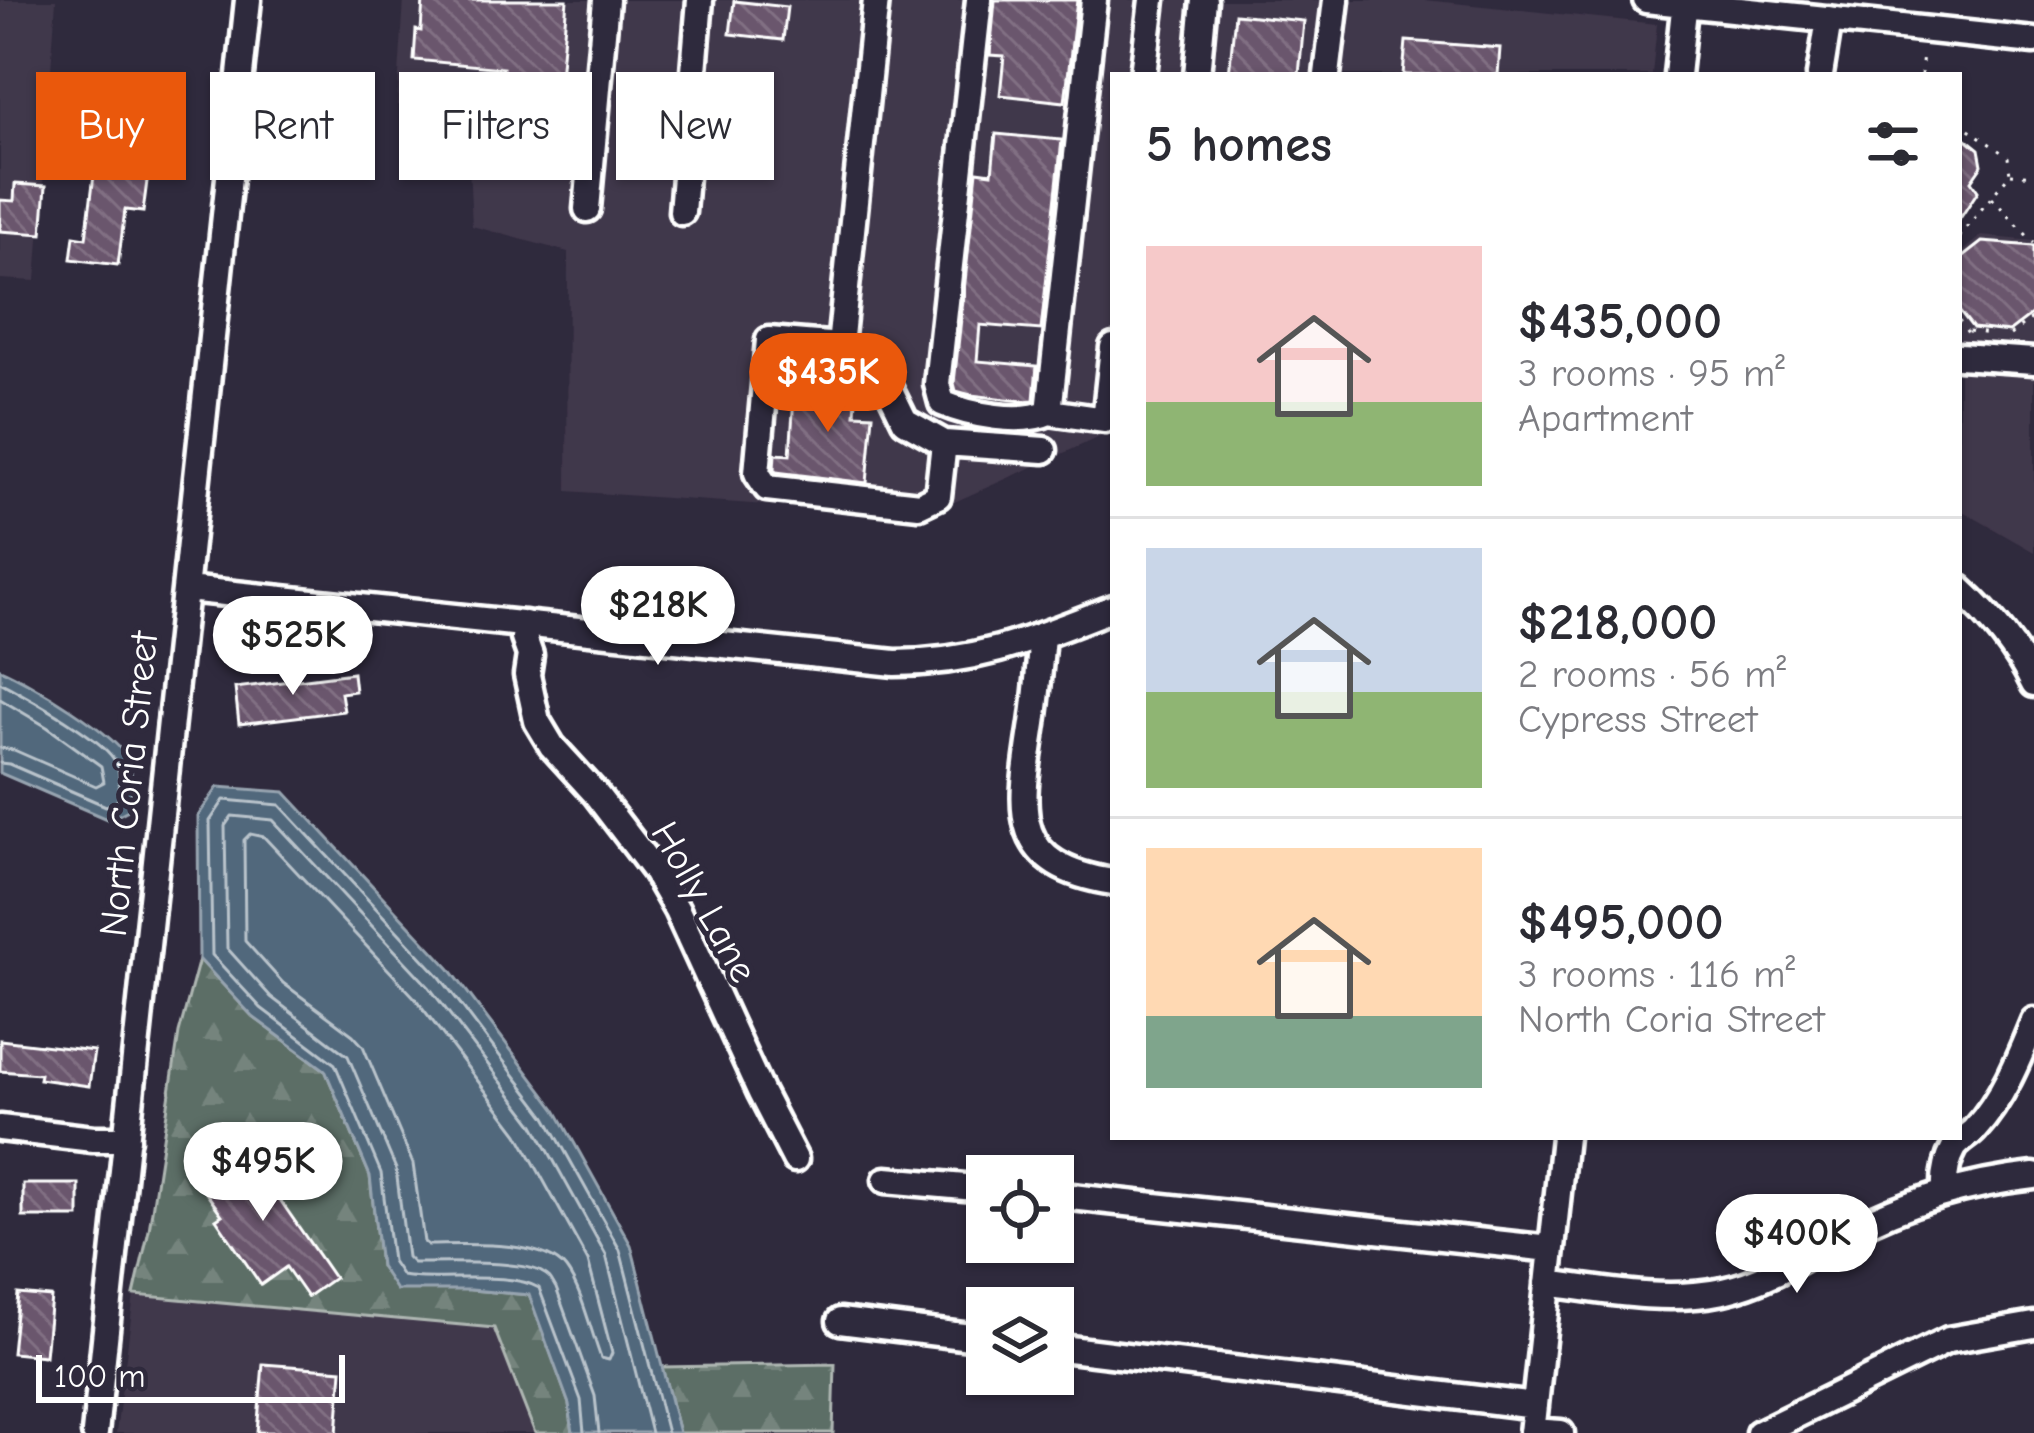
<!DOCTYPE html>
<meta charset="utf-8">
<style>
:root{--surface:#fff;--page:#f7f7f7;--text:#2b2b33;--muted:#7c7c81;--line:#e1e1e2;--accent:#ea580c}
body{margin:0;font-family:"Comic Neue",sans-serif;background:var(--page);color:var(--text);height:100vh;display:flex;flex-direction:column;font-size:45px;white-space:nowrap}
*{box-sizing:border-box;margin:0}
p{font-size:39px;color:var(--muted)}
.icon{flex:none;width:66px;height:66px;fill:none;stroke:currentColor;stroke-width:2;stroke-linecap:round;stroke-linejoin:round}
.map{position:relative;flex:1;overflow:hidden}
.details{position:absolute;left:1110px;top:72px;width:852px;height:1068px;display:flex;flex-direction:column;background:var(--surface);border-radius:0px;box-shadow:0 3px 9px #0004}
.details>*{flex:none}
.banner{position:absolute;left:36px;top:72px;width:894px;height:108px;display:flex;gap:24px}
.fabs{position:absolute;left:966px;top:1155px;display:grid;gap:24px}
.fabs a{display:grid;place-items:center;width:108px;height:108px;border-radius:0px;background:var(--surface);box-shadow:0 3px 9px #0004;font-size:60px}
.scale{position:absolute;left:36px;bottom:30px;width:309px;box-sizing:border-box;padding-left:12px;border:6px solid #fff;border-top:0;font-size:33px;line-height:42px;white-space:nowrap;color:#fff;-webkit-text-stroke:9px #2f2a3d;paint-order:stroke}
.price{position:absolute;translate:-50% -102px;padding:0 27px;border-radius:42px;background:#fff;color:#222;font-size:39px;line-height:78px;filter:drop-shadow(0 3px 6px #0008)}
.price::after{content:'';position:absolute;left:50%;top:72px;width:36px;height:27px;margin-left:-18px;background:inherit;clip-path:polygon(0 0,100% 0,50% 100%)}
.price.on{background:var(--accent);color:#fff}
ul{padding:0;list-style:none}
li{display:flex;align-items:center;gap:36px;height:300px;padding:0 36px}
li+li{border-top:3px solid var(--line)}
li span{display:grid;place-items:center;flex:none;width:336px;height:240px;border-radius:0px;color:#555}
li>.icon{margin-inline-start:auto}
span .icon{width:144px;height:144px;fill:#fffc;stroke-width:1}
li b{font-size:51px}
h2{display:flex;justify-content:space-between;align-items:center;height:144px;padding:0 36px;font-size:51px}
.tag{padding:0 42px;border-radius:0px;background:var(--surface);box-shadow:0 3px 9px #0004;font-size:42px;line-height:108px}
.tag.on{background:var(--accent);color:#fff}
.map>svg:first-child{display:block}
.built{fill:#41374b}
.forest{fill:url(#forest-firs);stroke:#aeb6b2;stroke-width:3}
.water{fill:#51687c;stroke:#97a4b0;stroke-width:3}
.lines{fill:none;stroke-linecap:round;stroke-linejoin:round}
.shore{stroke:#b9c3cb;stroke-width:3}
.building{fill:url(#building-back-hatch);stroke:#fff;stroke-width:3}
.minor-casing{stroke:#fff;stroke-width:33}
.path{stroke:#fff;stroke-width:3;stroke-dasharray:3 9;stroke-linecap:butt}
.minor{stroke:#2f2a3d;stroke-width:24}
.labels{text-anchor:middle;dominant-baseline:central;stroke-width:10;stroke-linejoin:round;paint-order:stroke}
.street-label{font-size:39px;fill:#fff;stroke:#2f2a3d}
</style>
<div class="map">
<svg width="2034" height="1433" viewBox="0 0 2034 1433">
<defs>
<pattern id="forest-firs" width="22" height="20" patternUnits="userSpaceOnUse" patternTransform="scale(3)"><rect width="22" height="20" fill="#5c6e66"/><path d="M5 1l3.5 6h-7zM16 11l3.5 6h-7z" fill="#74847d"/></pattern>
<pattern id="building-back-hatch" width="6" height="6" patternUnits="userSpaceOnUse" patternTransform="scale(3)"><rect width="6" height="6" fill="#6b566d"/><path d="M-1 5l2 2M0 0l6 6M5-1l2 2" fill="none" stroke="#816f83"/></pattern>
</defs>
<rect width="100%" height="100%" fill="#2f2a3d"/>
<filter id="ink" filterUnits="userSpaceOnUse"><feTurbulence type="fractalNoise" baseFrequency=".00833" numOctaves="2"/><feDisplacementMap in="SourceGraphic" scale="24" xChannelSelector="R" yChannelSelector="G"/><feConvolveMatrix kernelMatrix="1 2 1 2 8 2 1 2 1" color-interpolation-filters="sRGB"/></filter>
<g filter="url(#ink)">
<path class="built" d="M0,0H56L36,281L0,279Z
M404,0H1424L1657,24L1652,75H1113V431L923,516L567,491L568,252L472,226L467,126L397,105Z
M1981,236L2034,241V552L1959,509V254Z
M134,1295L494,1328L535,1433H116Z"/>
<path class="forest" d="M199,959L253,1017L325,1070L370,1176L380,1266L471,1290L530,1295L569,1404L573,1433H535L494,1328L134,1295L149,1230L179,1033Z
M835,1364L833,1433H679L662,1367Z"/>
<path class="water" d="M0,669C28,681 120,735 129,762C134,776 131,795 130,809L109,820L0,773Z
M218,787L285,792L450,969L556,1110L631,1245L679,1433H573L569,1404L529,1295L471,1290H396L380,1266L370,1176L325,1070L253,1017L199,959L198,816Z"/>
<g class="lines">
<path class="shore" d="M0,682C25,696 106,739 116,763C121,774 119,788 118,800L106,806L9,764L0,763
M0,699L47,727L101,766L104,782L96,786L14,750L0,748
M250,834L264,837L415,998L518,1134L588,1261L612,1353L609,1360L601,1358C591,1332 582,1290 566,1269C543,1239 463,1245 428,1245L424,1242L413,1164L363,1046L353,1035L283,983L245,941L244,840Z
M584,1433L581,1400L539,1288C508,1270 438,1283 402,1276L392,1261L381,1173L335,1064L261,1008L212,955L210,821L224,800L280,805L440,977L546,1117L620,1250L667,1433
M599,1433L595,1396L556,1288C551,1280 551,1277 543,1273C524,1260 440,1263 413,1263L407,1257L396,1169L348,1056L271,997L227,948L225,826L232,816L273,820L429,987L534,1125L606,1255L651,1433"/>
</g>
<path class="building" d="M423,0H567L555,133L497,127L503,68L414,60L416,30L421,31Z
M995,0H1077L1065,102L1000,95L1004,56L990,55Z
M734,1L787,7L783,40L730,34Z
M1235,14L1304,21L1299,75H1229Z
M1406,41L1500,48L1498,75H1403Z
M1959,133L1979,149L1982,165L1971,181L1978,191L1959,220Z
M996,134L1062,140L1041,330L980,325L977,361L1037,366L1034,400L1023,401L971,395L956,391L954,383L977,171L992,173Z
M97,151L150,158L143,212L125,210L118,265L71,259L74,236L86,238Z
M15,184L46,186L42,234L0,231V200L14,201Z
M1982,242L2034,246V313L2009,332L1973,328L1959,310V260Z
M795,383L857,387L855,414L873,415L867,483L776,472L774,469L775,454L790,455Z
M353,673L355,691L341,693L344,711L239,724L235,688Z
M0,1040L94,1051L89,1086L39,1079L40,1074L0,1071Z
M240,1142L334,1278L307,1297L286,1267L261,1285L216,1219L222,1215L204,1190L225,1175L214,1160Z
M23,1184H79V1217H23Z
M18,1294L51,1297L45,1356L12,1353Z
M263,1364L342,1370L337,1433L257,1432Z"/>
<g class="lines">
<defs>
<path id="minor" d="M876,0L840,346L769,340L757,473L767,488L919,505L938,496L944,443L1044,450
M979,0L937,384L942,403C970,415 1021,425 1049,412
M1094,0L1049,412L1105,420L1113,347
M1646,0L2034,41
M1143,75L1152,0
M1197,75L1204,0
M1327,75L1336,0
M1677,75L1685,0
M1820,75L1829,19
M587,209L606,0
M682,212L700,0
M840,346L868,356L879,368L905,421L944,443
M1959,356L2034,361
M1959,588C1990,616 2016,646 2034,684
M187,589L895,663C980,663 1036,638 1113,608
M525,624L524,638L530,655L527,675L537,721L552,746L595,793L654,870L677,910L761,1093L795,1159
M1042,636C1039,668 1037,699 1032,730C1019,814 1011,866 1113,882
M0,1128L93,1139H127
M886,1180L987,1189
M1945,1193C1944,1177 1946,1162 1954,1148C1959,1140 1969,1136 1975,1129C2002,1100 2019,1058 2034,1021
M1053,1195L1551,1249
M1548,1283C1605,1291 1666,1303 1723,1291C1770,1281 1807,1254 1848,1232C1905,1202 1970,1183 2034,1176
M840,1321L987,1339
M1053,1347L1535,1406
M1532,1431L1561,1433
M95,1433L248,0
M1532,1433L1564,1137
M1759,1433L1948,1340L2034,1325"/>
</defs>
<use href="#minor" class="minor-casing"/>
<path class="path" d="M1921,75L1923,53
M1959,122L2008,157L2010,174L1959,237
M2011,174L2034,176
M1992,198L2034,243
M1959,320L1968,333
M1969,331L1989,334
M2010,335L2034,317"/>
<use href="#minor" class="minor"/>
</g>
</g>
<g class="labels">
<g class="street-label">
<text transform="translate(129 784) rotate(-84)">North Coria Street</text>
<text transform="translate(704 902) rotate(61)">Holly Lane</text>
</g>
</g>
</svg>
<div class="fabs">
<a><svg class="icon" aria-label="locate" viewBox="0 0 24 24"><circle cx="12" cy="12" r="6"/><path d="M12 2v4M12 18v4M2 12h4M18 12h4"/></svg></a>
<a><svg class="icon" aria-label="layers" viewBox="0 0 24 24"><path d="M12 4l9 5-9 5-9-5zM3 14l9 5 9-5"/></svg></a>
</div>
<div class="scale">100 m</div>
<b class="price on" style="left:828px;top:435px">$435K</b>
<b class="price" style="left:658px;top:668px">$218K</b>
<b class="price" style="left:293px;top:698px">$525K</b>
<b class="price" style="left:263px;top:1224px">$495K</b>
<b class="price" style="left:1797px;top:1296px">$400K</b>
<div class="banner">
<a class="tag on">Buy</a>
<a class="tag">Rent</a>
<a class="tag">Filters</a>
<a class="tag">New</a>
</div>
<section class="details">
<h2>5 homes<svg class="icon" aria-label="filters" viewBox="0 0 24 24"><path d="M4 7h16M4 17h16"/><circle cx="9" cy="7" r="2"/><circle cx="15" cy="17" r="2"/></svg></h2>
<ul>
<li><span style="background:linear-gradient(#f6c9c9 65%,#8fb573 0)"><svg class="icon" aria-label="home" viewBox="0 0 24 24"><path d="M3 11l9-7 9 7M6 9v11h12V9"/></svg></span><div><b>$435,000</b><p>3 rooms · 95 m²</p><p>Apartment</p></div></li>
<li><span style="background:linear-gradient(#c9d6e8 60%,#8fb573 0)"><svg class="icon" aria-label="home" viewBox="0 0 24 24"><path d="M3 11l9-7 9 7M6 9v11h12V9"/></svg></span><div><b>$218,000</b><p>2 rooms · 56 m²</p><p>Cypress Street</p></div></li>
<li><span style="background:linear-gradient(#ffd9b3 70%,#7fa58c 0)"><svg class="icon" aria-label="home" viewBox="0 0 24 24"><path d="M3 11l9-7 9 7M6 9v11h12V9"/></svg></span><div><b>$495,000</b><p>3 rooms · 116 m²</p><p>North Coria Street</p></div></li>
</ul>
</section>
</div>
